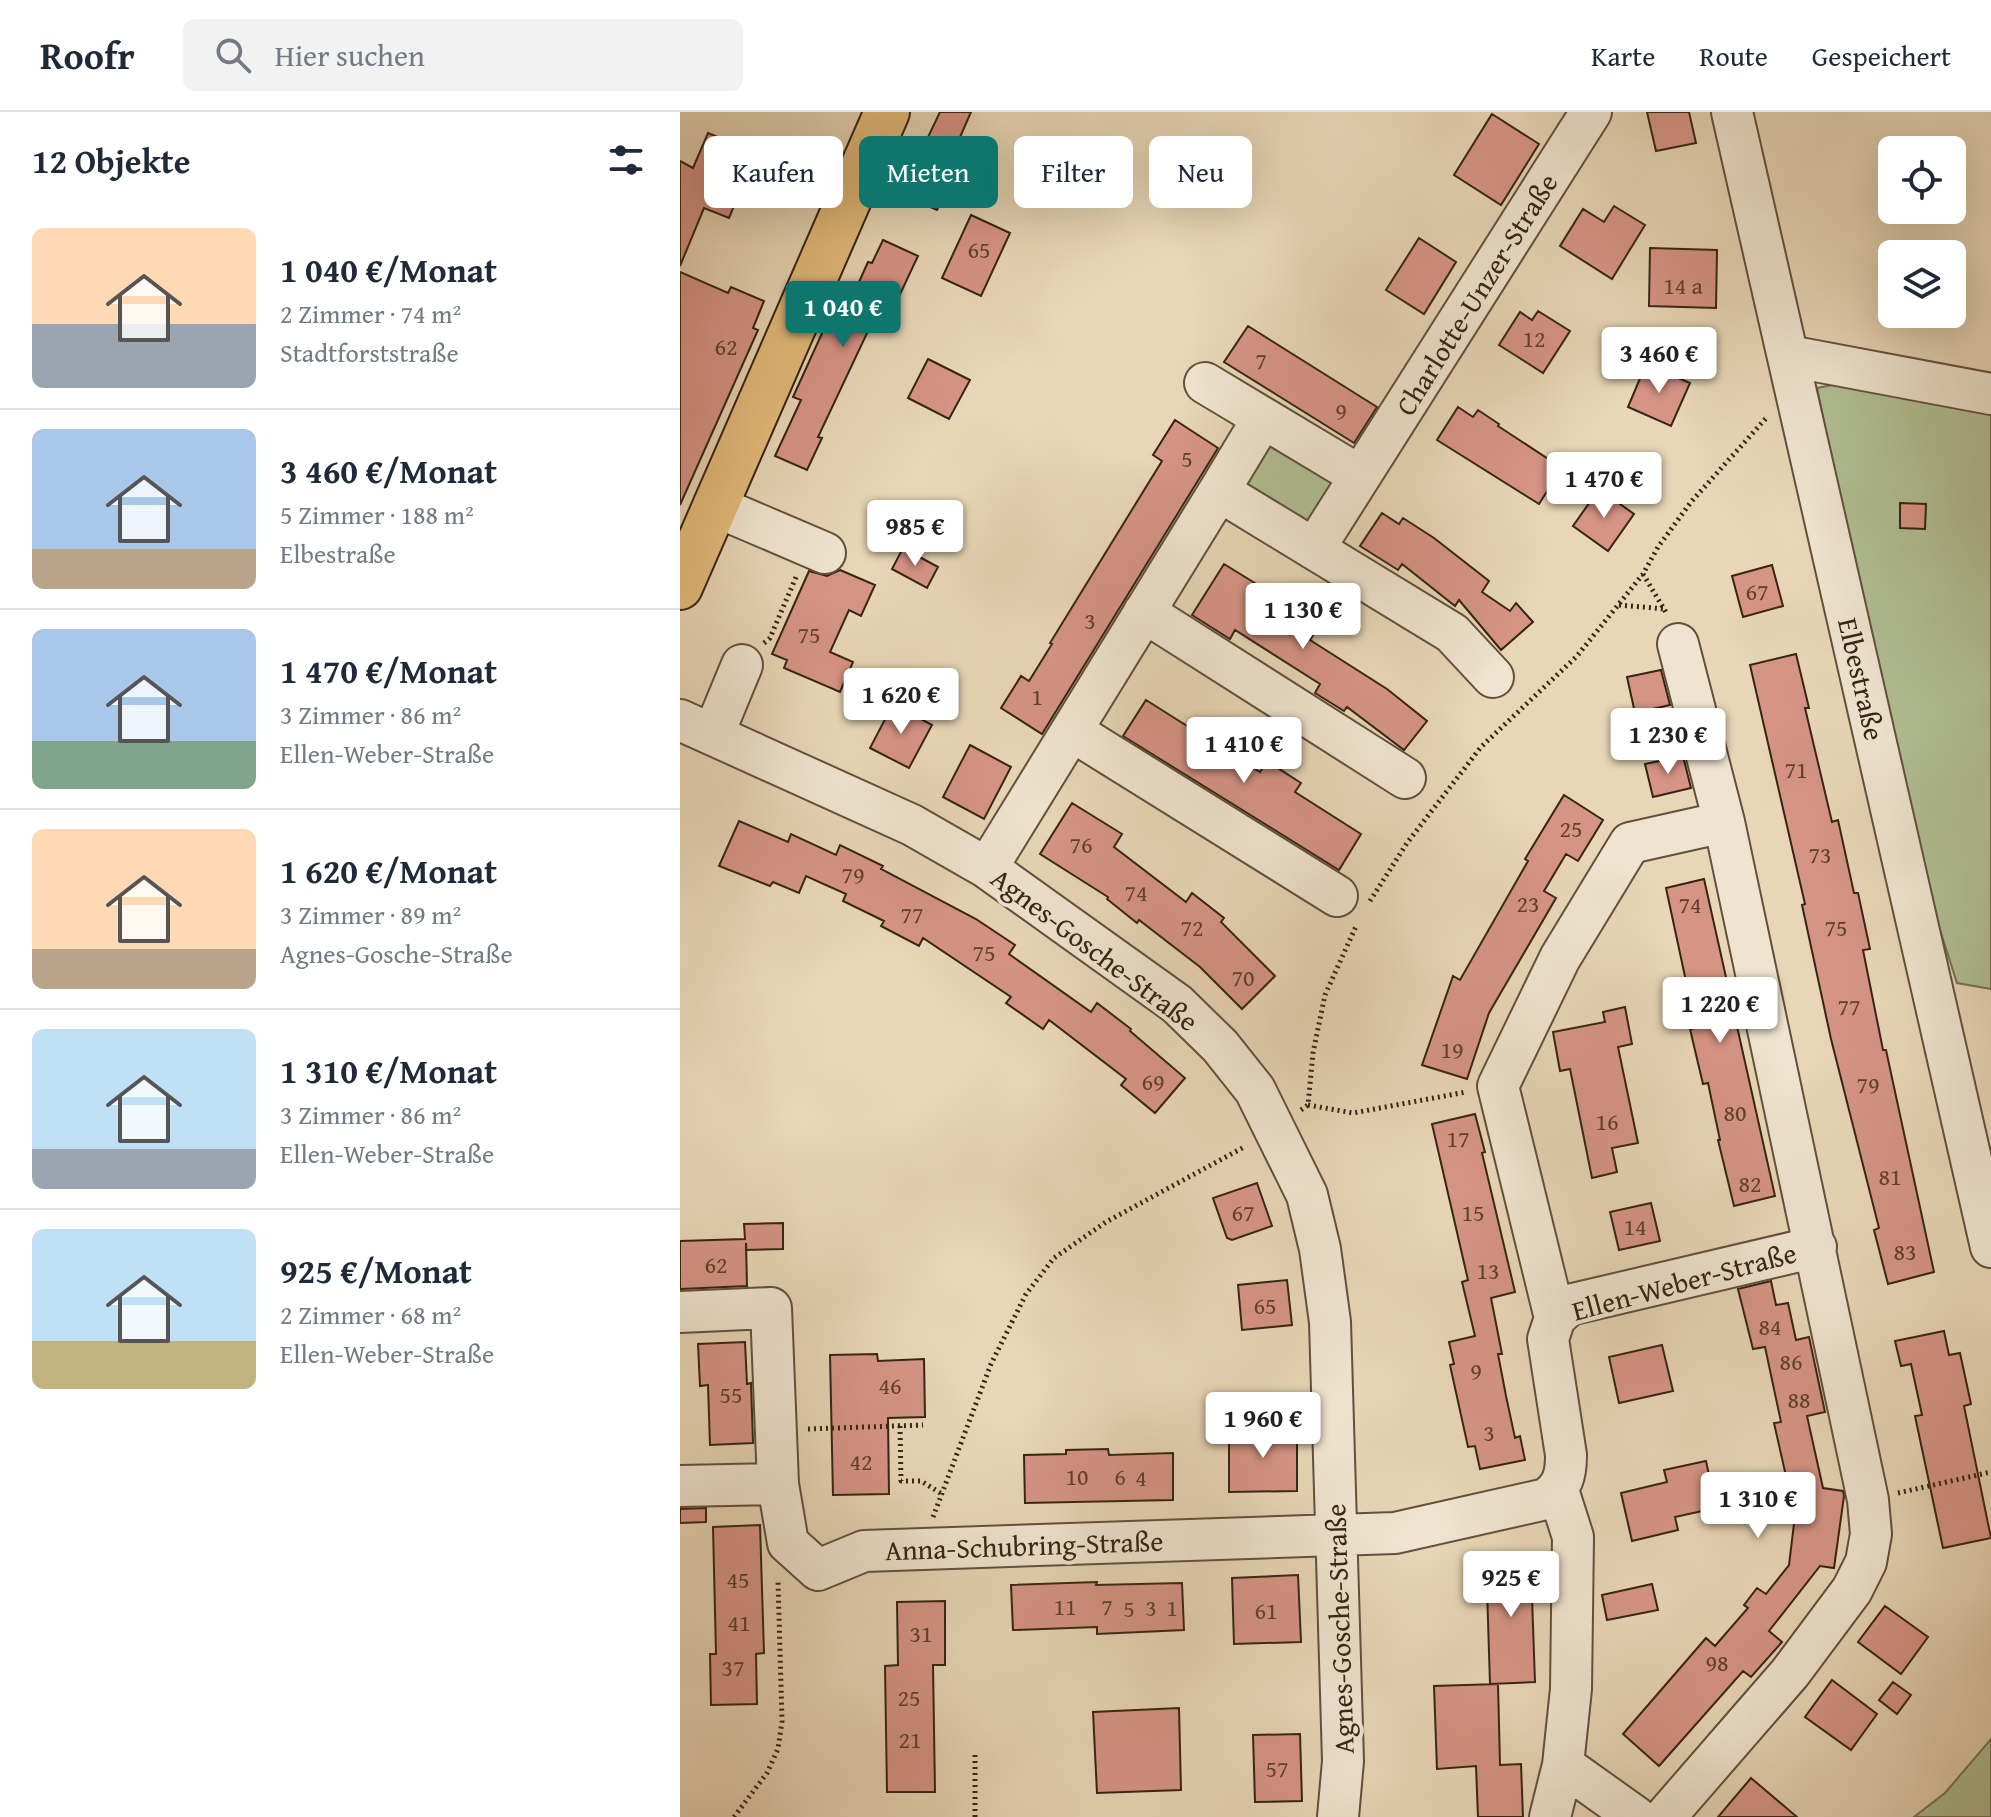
<!DOCTYPE html>
<html lang="de">
<meta charset="utf-8">
<style>
:root{--surface:#fff;--page:#f2f2f3;--text:#1f2937;--muted:#747a83;--line:#e0e1e3;--accent:#0f766e}
body{margin:0;font-family:"Gentium Book Plus",serif;background:var(--page);color:var(--text);height:100vh;display:flex;flex-direction:column;font-size:30px;white-space:nowrap}
*{box-sizing:border-box;margin:0}
p{font-size:26px;color:var(--muted)}
.icon{flex:none;width:44px;height:44px;fill:none;stroke:currentColor;stroke-width:2;stroke-linecap:round;stroke-linejoin:round}
.map{position:relative;flex:1;overflow:hidden}
.side{display:flex;flex-direction:column;background:var(--surface);width:680px}
.side>*{flex:none}
.top-card{position:absolute;left:24px;top:24px;width:760px;height:72px;display:flex;gap:16px}
.controls{position:absolute;left:1198px;top:24px;display:grid;gap:16px}
.controls a{display:grid;place-items:center;width:88px;height:88px;border-radius:12px;background:var(--surface);box-shadow:0 8px 32px #0002;font-size:40px}
.price{position:absolute;translate:-50% -68px;padding:0 18px;border-radius:8px;background:#fff;color:#222;font-size:26px;line-height:52px;filter:drop-shadow(0 2px 4px #0008)}
.price::after{content:'';position:absolute;left:50%;top:48px;width:24px;height:18px;margin-left:-12px;background:inherit;clip-path:polygon(0 0,100% 0,50% 100%)}
.price.current{background:var(--accent);color:#fff}
ul{padding:0;list-style:none}
li{display:flex;align-items:center;gap:24px;height:200px;padding:0 32px}
li+li{border-top:2px solid var(--line)}
li span{display:grid;place-items:center;flex:none;width:224px;height:160px;border-radius:12px;color:#555}
li>.icon{margin-inline-start:auto}
span .icon{width:96px;height:96px;fill:#fffc;stroke-width:1}
li b{font-size:34px}
h2{display:flex;justify-content:space-between;align-items:center;height:96px;padding:0 32px;font-size:34px}
.chip{padding:0 28px;border-radius:12px;background:var(--surface);box-shadow:0 8px 32px #0002;font-size:28px;line-height:72px}
.chip.current{background:var(--accent);color:#fff}
header{display:flex;align-items:center;gap:48px;box-sizing:border-box;height:112px;padding:0 40px;background:var(--surface);border-bottom:2px solid var(--line)}
header strong{font-size:38px}
nav{display:flex;gap:44px;margin-inline-start:auto;font-size:28px}
.search{width:560px;height:72px;background:var(--page);display:flex;align-items:center;gap:20px;box-sizing:border-box;padding:0 28px;border-radius:12px;color:var(--muted);font-size:30px}
main{display:flex;flex:1;min-height:0}
.map>svg:first-child{display:block}
.green{fill:#b0bf93;stroke:#737254;stroke-width:2}
.building{fill:#d69485;stroke:#362414;stroke-width:2}
.lines{fill:none;stroke-linecap:round;stroke-linejoin:round}
.minor-casing{stroke:#62503c;stroke-width:44}
.major-casing{stroke:#362414;stroke-width:48}
.path{stroke:#362414;stroke-width:5;stroke-dasharray:2 4;stroke-linecap:butt}
.minor{stroke:#f0e4d0;stroke-width:40}
.major{stroke:#e4bb7b;stroke-width:44}
.labels{text-anchor:middle;dominant-baseline:central;stroke-width:8;stroke-linejoin:round;paint-order:stroke}
.number-label{font-size:24px;fill:#5e4030}
.street-label{font-size:28px;fill:#362414;stroke:#f0e4d0}
</style>
<header>
<strong>Roofr</strong>
<div class="search"><svg class="icon" aria-label="search" viewBox="0 0 24 24"><circle cx="10" cy="10" r="6"/><path d="M15 15l6 6"/></svg>Hier suchen</div>
<nav><a>Karte</a><a>Route</a><a>Gespeichert</a></nav>
</header>
<main>
<section class="side">
<h2>12 Objekte<svg class="icon" aria-label="filters" viewBox="0 0 24 24"><path d="M4 7h16M4 17h16"/><circle cx="9" cy="7" r="2"/><circle cx="15" cy="17" r="2"/></svg></h2>
<ul>
<li><span style="background:linear-gradient(#ffd9b3 60%,#9aa5b1 0)"><svg class="icon" aria-label="home" viewBox="0 0 24 24"><path d="M3 11l9-7 9 7M6 9v11h12V9"/></svg></span><div><b>1 040 €/Monat</b><p>2 Zimmer · 74 m²</p><p>Stadtforststraße</p></div></li>
<li><span style="background:linear-gradient(#a9c7e8 75%,#b9a48a 0)"><svg class="icon" aria-label="home" viewBox="0 0 24 24"><path d="M3 11l9-7 9 7M6 9v11h12V9"/></svg></span><div><b>3 460 €/Monat</b><p>5 Zimmer · 188 m²</p><p>Elbestraße</p></div></li>
<li><span style="background:linear-gradient(#a9c7e8 70%,#7fa58c 0)"><svg class="icon" aria-label="home" viewBox="0 0 24 24"><path d="M3 11l9-7 9 7M6 9v11h12V9"/></svg></span><div><b>1 470 €/Monat</b><p>3 Zimmer · 86 m²</p><p>Ellen-Weber-Straße</p></div></li>
<li><span style="background:linear-gradient(#ffd9b3 75%,#b9a48a 0)"><svg class="icon" aria-label="home" viewBox="0 0 24 24"><path d="M3 11l9-7 9 7M6 9v11h12V9"/></svg></span><div><b>1 620 €/Monat</b><p>3 Zimmer · 89 m²</p><p>Agnes-Gosche-Straße</p></div></li>
<li><span style="background:linear-gradient(#bfe0f5 75%,#9aa5b1 0)"><svg class="icon" aria-label="home" viewBox="0 0 24 24"><path d="M3 11l9-7 9 7M6 9v11h12V9"/></svg></span><div><b>1 310 €/Monat</b><p>3 Zimmer · 86 m²</p><p>Ellen-Weber-Straße</p></div></li>
<li><span style="background:linear-gradient(#bfe0f5 70%,#c2b280 0)"><svg class="icon" aria-label="home" viewBox="0 0 24 24"><path d="M3 11l9-7 9 7M6 9v11h12V9"/></svg></span><div><b>925 €/Monat</b><p>2 Zimmer · 68 m²</p><p>Ellen-Weber-Straße</p></div></li>
</ul>
</section>
<div class="map">
<svg width="1311" height="1705" viewBox="0 0 1311 1705">
<rect width="100%" height="100%" fill="#e8d6b6"/>
<filter id="stains"><feTurbulence type="fractalNoise" baseFrequency=".0025" numOctaves="4"/><feColorMatrix values="0 0 0 0 .2 0 0 0 0 .09 0 0 0 0 .02 0 0 0 .5 -.17"/></filter>
<radialGradient id="worn" r=".72"><stop offset=".6" stop-color="#630" stop-opacity="0"/><stop offset="1" stop-color="#630" stop-opacity=".3"/></radialGradient>
<path class="green" d="M1167,270L1311,297V877L1277,871L1230,724L1137,276Z
M590,329L661,369L630,412L565,377L564,357Z
M1311,1627V1705H1234L1265,1681Z"/>
<path class="building" d="M260,0H291L277,32L286,35L257,98L222,83L232,62L212,51L220,33L240,42Z
M967,0H1009L1016,31L976,39Z
M812,2L859,32L821,93L774,63Z
M28,21L76,41L49,106L24,96L0,154V49L13,56Z
M934,94L965,113L932,167L880,134L903,97L924,110Z
M291,103L330,121L301,184L262,166Z
M739,126L776,150L744,202L706,178Z
M203,128L238,144L208,208L196,202L138,325L142,326L127,358L95,344L121,288L113,285L159,184L170,190L188,150L192,151Z
M970,136L1037,138L1036,196L969,194Z
M0,160L48,181L51,175L84,189L73,216L78,218L0,393Z
M858,199L890,219L863,261L819,233L840,200L852,208Z
M568,214L697,295L674,331L544,250Z
M248,247L290,268L269,307L228,286Z
M966,252L1010,271L991,314L948,295Z
M778,295L793,305L798,298L819,312L818,314L882,356L859,392L757,328Z
M495,308L538,336L362,622L321,596L341,564L349,569L372,532L370,531L482,349L473,343Z
M919,377L954,402L928,439L893,414Z
M1220,391L1246,392L1245,417L1220,416Z
M702,401L719,412L723,406L754,426L809,469L802,480L830,499L836,491L853,510L821,538L779,488L775,494L722,452L718,458L680,434Z
M223,436L258,455L247,476L212,457Z
M544,452L604,489L609,482L645,504L630,528L707,577L747,609L724,638L667,595L664,599L635,581L640,572L555,518L550,527L512,503Z
M1092,453L1103,494L1063,505L1052,464Z
M160,458L195,473L181,504L169,498L150,540L173,550L160,580L104,556L107,548L92,542L129,459L147,464Z
M1116,542L1129,596H1125L1152,710L1158,708L1174,781H1178L1190,837L1183,838L1203,938H1206L1254,1160L1208,1172L1194,1118L1199,1116L1151,927L1122,793L1125,792L1070,553Z
M981,558L990,593L955,601L947,565Z
M466,588L580,660L587,649L621,671L615,680L681,722L659,758L443,624Z
M213,592L252,613L229,656L190,636Z
M290,633L331,655L304,707L263,685Z
M1003,644L1011,676L973,685L965,652Z
M884,683L923,708L898,749L886,742L864,779L876,786L809,901L787,967L742,953L773,864L780,868L848,749L845,747Z
M392,691L442,722L434,735L506,790L512,781L544,806L541,810L595,864L562,897L520,855L459,808L457,811L427,787L428,785L360,742Z
M59,709L108,730L111,722L156,743L160,733L203,754L201,757L296,807L335,833L329,842L411,900L417,891L451,917L450,919L505,966L475,1001L441,973L446,967L369,908L363,917L326,891L331,885L243,826L239,834L201,814L204,809L163,789L166,782L126,764L119,781L93,770L90,774L39,754Z
M1024,767L1095,1084L1054,1094L1038,1028H1040L1028,971L1023,972L1018,951L1010,917L1016,916L986,776Z
M945,895L952,932L938,935L958,1031L932,1036L937,1060L912,1066L890,957L880,959L873,920L925,910L923,900Z
M795,1002L805,1040L802,1041L835,1180L811,1186L822,1242H818L826,1284L835,1326L840,1324L845,1348L800,1357L795,1334L788,1335L770,1253L774,1252L769,1230L795,1224L782,1170L788,1168L752,1012Z
M577,1071L592,1114L552,1128L547,1126L533,1086Z
M971,1091L980,1129L939,1138L930,1100Z
M103,1111V1137L66,1138V1131L67,1174L0,1177V1129L65,1127L64,1112Z
M607,1168L612,1213L562,1218L558,1173Z
M1091,1169L1096,1193L1108,1191L1116,1228L1129,1225L1145,1300L1127,1304L1143,1376L1163,1379L1164,1384L1154,1456L1140,1454L1089,1519L1102,1530L1071,1565L1063,1559L979,1654L943,1622L1026,1526L1035,1534L1068,1496L1064,1493L1077,1476L1086,1482L1109,1453L1119,1370L1108,1373L1094,1311L1101,1310L1085,1235L1073,1237L1058,1177Z
M1264,1219L1269,1243L1280,1241L1291,1292L1284,1294L1311,1426L1263,1436L1235,1304L1242,1303L1231,1252L1221,1254L1215,1229Z
M65,1230L67,1272L71,1271L73,1331L30,1333L28,1273L20,1274L18,1232Z
M982,1233L993,1279L939,1291L929,1245Z
M197,1242L198,1249L244,1247L245,1305L208,1306L209,1382L153,1383L150,1243Z
M617,1315V1379L549,1380V1316Z
M428,1337L429,1343L493,1341V1388L345,1391L344,1343L386,1342V1338Z
M1026,1349L1036,1396L995,1405L998,1418L952,1429L941,1381L987,1370L984,1358Z
M26,1396V1410L0,1411V1397Z
M80,1413L84,1541L76,1542L77,1592L31,1593L30,1542H36L33,1415Z
M851,1443L852,1459H856L857,1484L852,1485L855,1570L810,1572L806,1445Z
M618,1463L621,1530L554,1532L552,1466Z
M417,1470L416,1473L502,1471L504,1518L417,1522V1515L333,1518L331,1473Z
M972,1472L978,1498L927,1508L922,1483Z
M265,1489V1553H253L255,1680H207L205,1554L218,1553L217,1490Z
M1205,1494L1248,1525L1221,1562L1178,1530Z
M1152,1568L1197,1602L1171,1638L1125,1605Z
M1213,1570L1231,1583L1217,1602L1199,1588Z
M818,1572L820,1653L841,1652L843,1705H798L796,1654L757,1657L754,1574Z
M499,1596L501,1678L417,1681L413,1600Z
M620,1622L622,1689L575,1690L573,1623Z
M1071,1666L1117,1705H1038Z"/>
<g class="lines">
<defs>
<path id="minor" d="M1052,0L1311,1135
M1109,244L1311,282
M525,271L680,364
M539,379L583,306
M35,394L145,441
M634,437L911,0
M464,500L725,666
M998,532L1044,710
M0,608L232,713L307,756L497,892L540,934L575,978L627,1083L640,1137L650,1210L663,1649L658,1705
M392,619L657,784
M33,623L62,553
M307,756L539,379L772,521L813,565
M0,1200L91,1196L98,1372L108,1431L138,1458L184,1439L715,1421L866,1387C883,1375 886,1363 886,1343L868,1227L875,1206L818,974L880,846L950,731L1044,710L1188,1388L1191,1422L1186,1450L1172,1478L1110,1561L985,1705
M875,1206L889,1193L1136,1135
M0,1374L98,1372
M883,1653L956,1705
M870,1705L883,1653L891,1577L893,1425L878,1378"/>
<path id="major" d="M0,475L207,0"/>
</defs>
<use href="#minor" class="minor-casing"/>
<use href="#major" class="major-casing"/>
<path class="path" d="M963,462L987,502
M939,493L985,497
M84,531L90,526L116,465
M690,789L727,731L801,635L897,544L963,462L978,435L1011,390L1088,304
M628,993L673,1001L786,980
M621,998L628,993L633,941L645,883L677,812
M220,1314L221,1369H241L262,1382
M128,1317L243,1313
M1218,1381L1311,1360
M253,1405L311,1252L346,1182L374,1146L426,1110L566,1034
M54,1705L87,1661L98,1637L102,1609L98,1469
M295,1705V1642"/>
<use href="#minor" class="minor"/>
<use href="#major" class="major"/>
</g>
<g class="labels">
<g class="number-label">
<text x="299" y="137">65</text>
<text x="1003" y="173">14 a</text>
<text x="854" y="226">12</text>
<text x="46" y="234">62</text>
<text x="581" y="248">7</text>
<text x="661" y="298">9</text>
<text x="507" y="346">5</text>
<text x="1077" y="479">67</text>
<text x="410" y="508">3</text>
<text x="129" y="522">75</text>
<text x="357" y="584">1</text>
<text x="1116" y="657">71</text>
<text x="891" y="716">25</text>
<text x="401" y="732">76</text>
<text x="1140" y="742">73</text>
<text x="173" y="762">79</text>
<text x="456" y="780">74</text>
<text x="848" y="791">23</text>
<text x="1010" y="792">74</text>
<text x="232" y="802">77</text>
<text x="512" y="815">72</text>
<text x="1156" y="815">75</text>
<text x="304" y="840">75</text>
<text x="563" y="865">70</text>
<text x="1169" y="894">77</text>
<text x="772" y="937">19</text>
<text x="473" y="969">69</text>
<text x="1188" y="972">79</text>
<text x="1055" y="1000">80</text>
<text x="927" y="1009">16</text>
<text x="778" y="1026">17</text>
<text x="1210" y="1064">81</text>
<text x="1070" y="1071">82</text>
<text x="563" y="1100">67</text>
<text x="793" y="1100">15</text>
<text x="955" y="1114">14</text>
<text x="1225" y="1139">83</text>
<text x="36" y="1152">62</text>
<text x="808" y="1158">13</text>
<text x="585" y="1193">65</text>
<text x="1090" y="1214">84</text>
<text x="1111" y="1249">86</text>
<text x="796" y="1258">9</text>
<text x="210" y="1273">46</text>
<text x="51" y="1282">55</text>
<text x="1119" y="1287">88</text>
<text x="809" y="1320">3</text>
<text x="181" y="1349">42</text>
<text x="397" y="1364">10</text>
<text x="440" y="1364">6</text>
<text x="461" y="1365">4</text>
<text x="58" y="1467">45</text>
<text x="385" y="1494">11</text>
<text x="427" y="1494">7</text>
<text x="471" y="1495">3</text>
<text x="492" y="1495">1</text>
<text x="449" y="1496">5</text>
<text x="586" y="1498">61</text>
<text x="59" y="1510">41</text>
<text x="241" y="1521">31</text>
<text x="1037" y="1550">98</text>
<text x="53" y="1555">37</text>
<text x="229" y="1585">25</text>
<text x="230" y="1627">21</text>
<text x="597" y="1656">57</text>
</g>
<g class="street-label">
<text transform="translate(796 182) rotate(-58)">Charlotte-Unzer-Straße</text>
<text transform="translate(1182 567) rotate(77)">Elbestraße</text>
<text transform="translate(415 837) rotate(37)">Agnes-Gosche-Straße</text>
<text transform="translate(1004 1169) rotate(-15)">Ellen-Weber-Straße</text>
<text transform="translate(344 1433) rotate(-2)">Anna-Schubring-Straße</text>
<text transform="translate(659 1517) rotate(-92)">Agnes-Gosche-Straße</text>
</g>
</g>
<rect width="100%" height="100%" filter="url(#stains)"/>
<rect width="100%" height="100%" fill="url(#worn)"/>
</svg>
<div class="controls">
<a><svg class="icon" aria-label="locate" viewBox="0 0 24 24"><circle cx="12" cy="12" r="6"/><path d="M12 2v4M12 18v4M2 12h4M18 12h4"/></svg></a>
<a><svg class="icon" aria-label="layers" viewBox="0 0 24 24"><path d="M12 4l9 5-9 5-9-5zM3 14l9 5 9-5"/></svg></a>
</div>
<b class="price current" style="left:163px;top:237px">1 040 €</b>
<b class="price" style="left:979px;top:283px">3 460 €</b>
<b class="price" style="left:924px;top:408px">1 470 €</b>
<b class="price" style="left:235px;top:456px">985 €</b>
<b class="price" style="left:623px;top:539px">1 130 €</b>
<b class="price" style="left:221px;top:624px">1 620 €</b>
<b class="price" style="left:988px;top:664px">1 230 €</b>
<b class="price" style="left:564px;top:673px">1 410 €</b>
<b class="price" style="left:1040px;top:933px">1 220 €</b>
<b class="price" style="left:583px;top:1348px">1 960 €</b>
<b class="price" style="left:1078px;top:1428px">1 310 €</b>
<b class="price" style="left:831px;top:1507px">925 €</b>
<div class="top-card">
<a class="chip">Kaufen</a>
<a class="chip current">Mieten</a>
<a class="chip">Filter</a>
<a class="chip">Neu</a>
</div>
</div>
</main>
